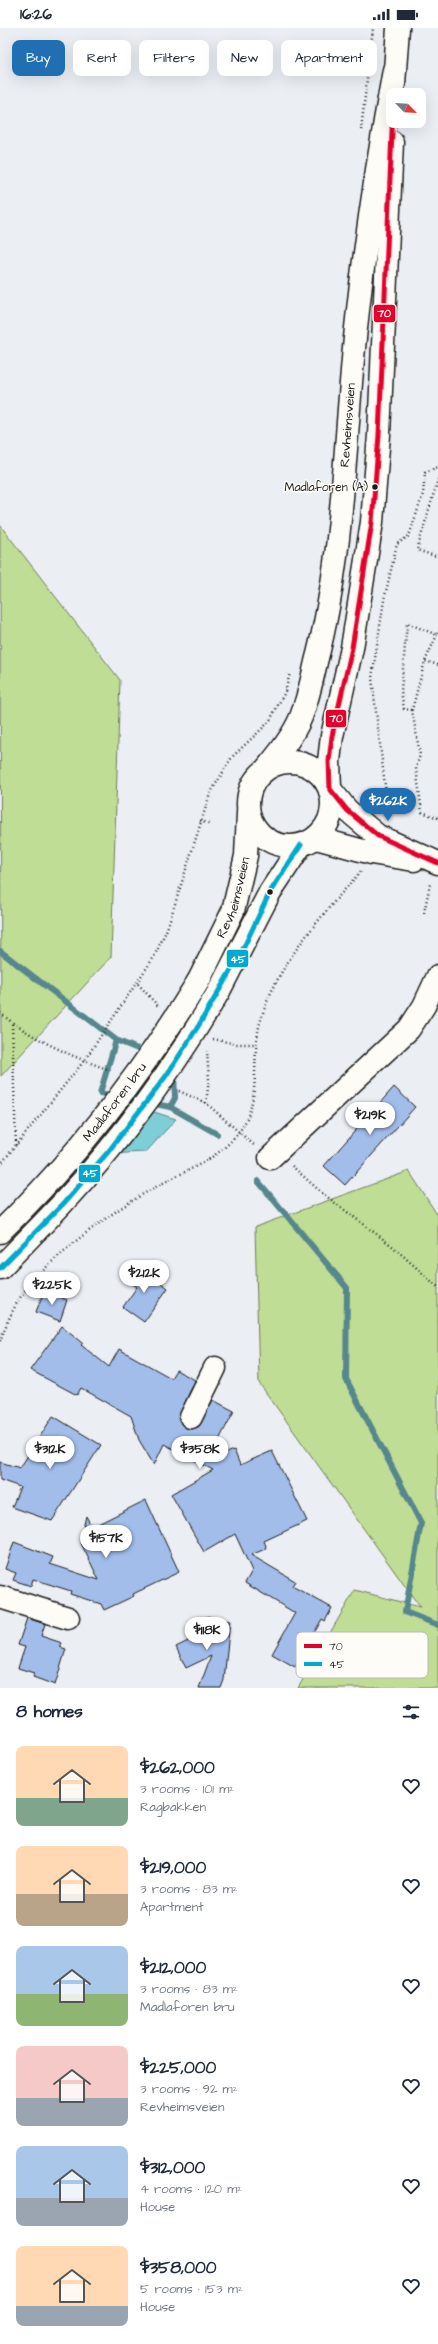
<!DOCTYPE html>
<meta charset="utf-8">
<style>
:root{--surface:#fff;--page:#f2f2f3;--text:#1f2937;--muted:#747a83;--accent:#1f6fb2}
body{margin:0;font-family:"Architects Daughter",sans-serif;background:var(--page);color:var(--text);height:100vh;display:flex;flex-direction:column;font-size:15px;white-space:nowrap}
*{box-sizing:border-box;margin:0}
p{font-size:13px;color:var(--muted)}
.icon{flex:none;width:22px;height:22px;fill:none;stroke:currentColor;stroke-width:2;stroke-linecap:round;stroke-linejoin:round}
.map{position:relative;height:1660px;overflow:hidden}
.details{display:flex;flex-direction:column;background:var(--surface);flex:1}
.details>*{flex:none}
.banner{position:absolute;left:12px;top:12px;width:414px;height:36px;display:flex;gap:8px}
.needle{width:26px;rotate:114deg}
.tools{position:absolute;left:386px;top:60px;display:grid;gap:8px}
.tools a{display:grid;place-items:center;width:40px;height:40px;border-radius:8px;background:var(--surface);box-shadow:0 4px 16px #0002;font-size:20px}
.price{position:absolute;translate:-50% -34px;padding:0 9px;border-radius:14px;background:#fff;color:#222;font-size:13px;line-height:26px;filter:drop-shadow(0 1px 2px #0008)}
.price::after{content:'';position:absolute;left:50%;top:24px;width:12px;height:9px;margin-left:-6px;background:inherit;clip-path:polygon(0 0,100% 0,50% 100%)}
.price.current{background:var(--accent);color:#fff}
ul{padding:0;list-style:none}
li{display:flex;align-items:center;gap:12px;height:100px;padding:0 16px}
li span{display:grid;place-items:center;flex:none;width:112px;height:80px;border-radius:8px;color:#555}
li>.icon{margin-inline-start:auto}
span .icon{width:48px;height:48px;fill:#fffc;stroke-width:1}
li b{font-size:17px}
h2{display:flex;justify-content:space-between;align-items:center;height:48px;padding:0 16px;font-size:17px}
.tag{padding:0 14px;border-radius:8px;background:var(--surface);box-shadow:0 4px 16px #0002;font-size:14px;line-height:36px}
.tag.current{background:var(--accent);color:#fff}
.status{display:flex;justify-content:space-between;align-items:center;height:28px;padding:0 20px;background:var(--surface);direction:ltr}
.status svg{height:11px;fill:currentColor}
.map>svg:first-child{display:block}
.green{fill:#bfdd95;stroke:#6e7c58}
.water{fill:#7dced6;stroke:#56878c}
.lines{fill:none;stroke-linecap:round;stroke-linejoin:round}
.stream{stroke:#56878c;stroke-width:6}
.building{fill:#a2bdea;stroke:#1c1c1c}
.minor-casing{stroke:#1c1c1c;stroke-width:25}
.major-casing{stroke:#1c1c1c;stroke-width:25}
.path{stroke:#1c1c1c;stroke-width:2.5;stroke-dasharray:1 3;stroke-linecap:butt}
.minor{stroke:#fdfcf7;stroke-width:22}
.major{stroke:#fdfcf7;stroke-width:22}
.major-bridge-casing{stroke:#1c1c1c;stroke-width:25;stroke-linecap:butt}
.major-bridge{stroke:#fdfcf7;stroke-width:22}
.bus-1-casing{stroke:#fdfcf7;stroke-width:8}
.bus-2-casing{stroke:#fdfcf7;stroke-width:8}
.bus-1{stroke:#e4002b;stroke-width:5}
.bus-2{stroke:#00a9ce;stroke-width:5}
.bus-dot{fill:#1c1c1c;stroke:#fdfcf7;stroke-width:1.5}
.labels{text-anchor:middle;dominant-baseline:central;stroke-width:3;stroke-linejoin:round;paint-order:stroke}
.bus-label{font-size:12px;fill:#1c1c1c;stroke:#fdfcf7;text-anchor:end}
.street-label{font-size:13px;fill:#1c1c1c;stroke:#fdfcf7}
.key{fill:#fdfcf7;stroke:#bab9b5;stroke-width:1}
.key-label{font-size:11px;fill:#1c1c1c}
.line-badge{stroke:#fdfcf7;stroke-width:1.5}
.badge-label{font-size:11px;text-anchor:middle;font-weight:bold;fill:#fff}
</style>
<div class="status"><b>16:26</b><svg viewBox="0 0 49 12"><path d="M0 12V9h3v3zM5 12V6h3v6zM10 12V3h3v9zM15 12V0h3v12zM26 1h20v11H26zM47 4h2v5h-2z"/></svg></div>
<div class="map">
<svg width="438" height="1660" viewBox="0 0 438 1660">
<rect width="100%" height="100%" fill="#ebeff4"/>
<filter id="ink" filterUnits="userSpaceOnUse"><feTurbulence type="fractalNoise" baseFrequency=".025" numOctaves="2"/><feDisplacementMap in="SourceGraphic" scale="8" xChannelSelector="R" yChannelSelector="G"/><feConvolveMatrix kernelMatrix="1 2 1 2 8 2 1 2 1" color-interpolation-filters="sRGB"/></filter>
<g filter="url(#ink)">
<path class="green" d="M0,497L120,652L111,929L1,1048Z
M409,1143L438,1188V1660H298L355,1562L420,1579L259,1355L255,1199Z"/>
<path class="water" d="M117,1072L176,1091L146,1124L109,1126Z"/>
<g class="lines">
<path class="stream" d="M0,923L116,1012L169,1034
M114,1068L100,1065L116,1012
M151,1075L170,1079L217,1106
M170,1079L175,1070L174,1046
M258,1153L347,1260L346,1351L421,1495L405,1584L438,1597"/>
</g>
<path class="building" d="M394,1059L415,1079L345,1157L324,1138Z
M138,1238L168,1260L144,1294L123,1279L137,1259L127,1252Z
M44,1263L67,1272L60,1293L36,1284Z
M62,1298L83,1315L81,1317L109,1339L119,1321L171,1350L176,1342L195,1352L179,1389L181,1396L186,1400L192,1401L198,1399L213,1372L234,1383L208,1433L234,1422L240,1437L272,1423L307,1493L264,1513L266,1518L265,1521L251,1527L295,1553L292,1558L332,1580L325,1593L322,1591L295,1639L272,1626L295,1585L245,1555L252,1543L235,1506L204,1524L171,1466L213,1442L164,1416L154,1437L139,1412L131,1388L81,1360L77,1367L30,1342Z
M53,1388L101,1417L52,1493L12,1479L20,1459L0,1452V1434L20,1440Z
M146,1472L179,1544L133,1566L134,1568L104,1582L101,1576L70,1566L71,1563L33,1551L31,1558L13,1552L16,1545L5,1541L14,1514L53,1529L50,1536L99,1552L80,1513L86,1488L92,1499Z
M209,1588L216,1603L218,1602L220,1605L225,1592L230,1593L224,1652L221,1660H199L211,1628L186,1640L176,1619L194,1610L188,1599Z
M27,1590L45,1596L41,1608L62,1615L60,1619L66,1621L55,1657L33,1649L34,1645L18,1640L25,1619L18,1617Z"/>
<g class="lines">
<defs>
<path id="minor" d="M330,761L347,782L378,808L438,835
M316,810L371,825L414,832
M270,1130L409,1001L424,978L438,948
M191,1389L215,1340
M0,1569L68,1590"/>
<g id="major">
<path d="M394,56L398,0"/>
<circle cx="290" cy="776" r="42"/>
<path id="s1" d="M267,740C280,724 293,708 301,689C308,671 312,652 316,634C343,531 344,425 354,320C363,227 377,135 394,42"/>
<path d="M330,761L329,733L332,708L352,620L372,494L379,407L392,114"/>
<path id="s2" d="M199,952L233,883L246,828L248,785"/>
<path d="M219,963L270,864L301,817"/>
<path d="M0,1204L18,1186"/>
<path d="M0,1240L36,1203"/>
</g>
</defs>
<use href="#minor" class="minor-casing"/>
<use href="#major" class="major-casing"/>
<path class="path" d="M361,102L373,0
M438,451L417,522L438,529
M425,633L437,607
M438,637L425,633L412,682L420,727L416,740L422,784L438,790
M412,682L404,681L401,663L407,595L437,607L438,604
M385,788L386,766L372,650L384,572L397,516L409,508L423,466L425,444L438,439
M200,793L211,797
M424,885L430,856
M138,956L158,978
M0,985C32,1011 74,1030 113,1043
M12,996L16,1117
M213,1011L236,1016H256
M179,1063L206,1075L255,1118
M206,1075L209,1052L207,1023
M0,1137L84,1033L154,929L167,901L210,766L232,729L269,694L285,664L290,645
M292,1138L322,1165L391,1217L438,1259
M0,1313C5,1300 11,1285 18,1273C42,1234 113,1182 154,1160C185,1142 216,1134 239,1104C263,1072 250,1031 260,995C275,937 323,887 361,843"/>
<use href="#minor" class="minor"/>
<use href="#major" class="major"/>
<defs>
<g id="major-bridge">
<path id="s3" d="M18,1186C88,1115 147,1037 199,952"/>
<path d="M36,1203C107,1131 168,1051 219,963"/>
</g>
</defs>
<use href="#major-bridge" class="major-bridge-casing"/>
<use href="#major-bridge" class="major-bridge"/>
<defs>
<path id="bus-1" d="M393,81L379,407L372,494L352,620L332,708L329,733L330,761L347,782L378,808L438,835"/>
<path id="bus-2" d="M0,1240L64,1175L108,1124L166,1048L199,997L242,923L270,864L301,817"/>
</defs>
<use href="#bus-1" class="bus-1-casing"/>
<use href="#bus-2" class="bus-2-casing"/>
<use href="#bus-1" class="bus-1"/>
<use href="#bus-2" class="bus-2"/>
</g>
</g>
<g class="bus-dot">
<circle cx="375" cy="459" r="3.5"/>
<circle cx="270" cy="864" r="3.5"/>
</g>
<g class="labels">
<g class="bus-label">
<text x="368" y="459">Madlaforen (A)</text>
</g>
<g class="street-label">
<text stroke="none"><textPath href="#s1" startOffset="358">Revheimsveien</textPath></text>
<text stroke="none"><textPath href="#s2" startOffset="90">Revheimsveien</textPath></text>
<text stroke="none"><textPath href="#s3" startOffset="148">Madlaforen bru</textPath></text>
</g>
</g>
<rect x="296" y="1604" width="132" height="46" rx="6" class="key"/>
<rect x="304" y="1616" width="18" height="4" fill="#e4002b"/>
<rect x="304" y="1634" width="18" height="4" fill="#00a9ce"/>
<g class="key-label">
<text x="329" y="1622">70</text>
<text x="329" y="1640">45</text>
</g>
<g class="line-badge">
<rect x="373" y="276" width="23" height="19" rx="4" fill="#e4002b"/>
<rect x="325" y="681" width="22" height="19" rx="4" fill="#e4002b"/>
<rect x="226" y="921" width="23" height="19" rx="4" fill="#00a9ce"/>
<rect x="78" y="1136" width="23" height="19" rx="4" fill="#00a9ce"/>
</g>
<g class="badge-label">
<text x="384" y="289">70</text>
<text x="336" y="694">70</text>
<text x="238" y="935">45</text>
<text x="90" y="1149">45</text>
</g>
</svg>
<div class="tools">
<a><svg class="needle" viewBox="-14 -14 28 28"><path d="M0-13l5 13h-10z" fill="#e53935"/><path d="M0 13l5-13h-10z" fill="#747a83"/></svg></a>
</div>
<b class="price current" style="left:388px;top:794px">$262K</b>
<b class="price" style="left:370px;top:1108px">$219K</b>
<b class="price" style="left:144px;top:1266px">$212K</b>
<b class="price" style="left:52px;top:1278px">$225K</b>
<b class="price" style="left:50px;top:1442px">$312K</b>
<b class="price" style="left:200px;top:1442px">$358K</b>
<b class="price" style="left:106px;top:1531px">$157K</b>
<b class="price" style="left:207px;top:1623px">$118K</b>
<div class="banner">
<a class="tag current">Buy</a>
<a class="tag">Rent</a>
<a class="tag">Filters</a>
<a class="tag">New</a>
<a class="tag">Apartment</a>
</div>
</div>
<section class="details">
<h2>8 homes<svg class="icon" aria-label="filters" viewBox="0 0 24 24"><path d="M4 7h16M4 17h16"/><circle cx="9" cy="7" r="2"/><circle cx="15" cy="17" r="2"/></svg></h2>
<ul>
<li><span style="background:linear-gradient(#ffd9b3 65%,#7fa58c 0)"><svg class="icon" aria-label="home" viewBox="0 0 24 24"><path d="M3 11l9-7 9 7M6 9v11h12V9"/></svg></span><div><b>$262,000</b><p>3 rooms · 101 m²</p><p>Ragbakken</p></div><svg class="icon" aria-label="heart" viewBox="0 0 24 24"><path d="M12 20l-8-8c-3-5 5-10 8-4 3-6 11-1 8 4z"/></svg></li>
<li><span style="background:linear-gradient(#ffd9b3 60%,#b9a48a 0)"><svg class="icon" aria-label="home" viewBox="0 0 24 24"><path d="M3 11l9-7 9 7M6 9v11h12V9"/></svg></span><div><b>$219,000</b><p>3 rooms · 83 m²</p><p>Apartment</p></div><svg class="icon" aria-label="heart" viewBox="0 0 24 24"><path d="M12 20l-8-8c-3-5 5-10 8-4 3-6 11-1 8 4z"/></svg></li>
<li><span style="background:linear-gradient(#a9c7e8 60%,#8fb573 0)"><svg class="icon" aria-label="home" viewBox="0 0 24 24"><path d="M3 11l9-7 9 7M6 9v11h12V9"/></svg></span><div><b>$212,000</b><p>3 rooms · 83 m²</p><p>Madlaforen bru</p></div><svg class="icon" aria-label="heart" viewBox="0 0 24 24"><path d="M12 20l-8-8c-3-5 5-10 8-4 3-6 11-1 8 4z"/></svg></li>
<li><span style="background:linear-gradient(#f6c9c9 65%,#9aa5b1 0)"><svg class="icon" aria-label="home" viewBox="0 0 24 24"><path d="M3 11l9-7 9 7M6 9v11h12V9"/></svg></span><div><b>$225,000</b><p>3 rooms · 92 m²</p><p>Revheimsveien</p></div><svg class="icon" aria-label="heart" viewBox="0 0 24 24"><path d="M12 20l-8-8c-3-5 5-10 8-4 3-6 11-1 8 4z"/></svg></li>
<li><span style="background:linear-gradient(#a9c7e8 65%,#9aa5b1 0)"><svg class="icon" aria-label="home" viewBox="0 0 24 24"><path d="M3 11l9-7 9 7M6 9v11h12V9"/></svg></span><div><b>$312,000</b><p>4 rooms · 120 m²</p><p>House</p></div><svg class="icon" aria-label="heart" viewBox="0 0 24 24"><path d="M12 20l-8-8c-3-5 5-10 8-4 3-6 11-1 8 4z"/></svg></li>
<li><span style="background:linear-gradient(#ffd9b3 75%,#9aa5b1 0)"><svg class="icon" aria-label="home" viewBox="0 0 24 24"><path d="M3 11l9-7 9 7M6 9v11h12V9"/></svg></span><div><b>$358,000</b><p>5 rooms · 153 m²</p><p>House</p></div><svg class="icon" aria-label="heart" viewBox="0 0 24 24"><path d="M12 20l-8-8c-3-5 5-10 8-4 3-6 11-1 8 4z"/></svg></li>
</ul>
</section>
